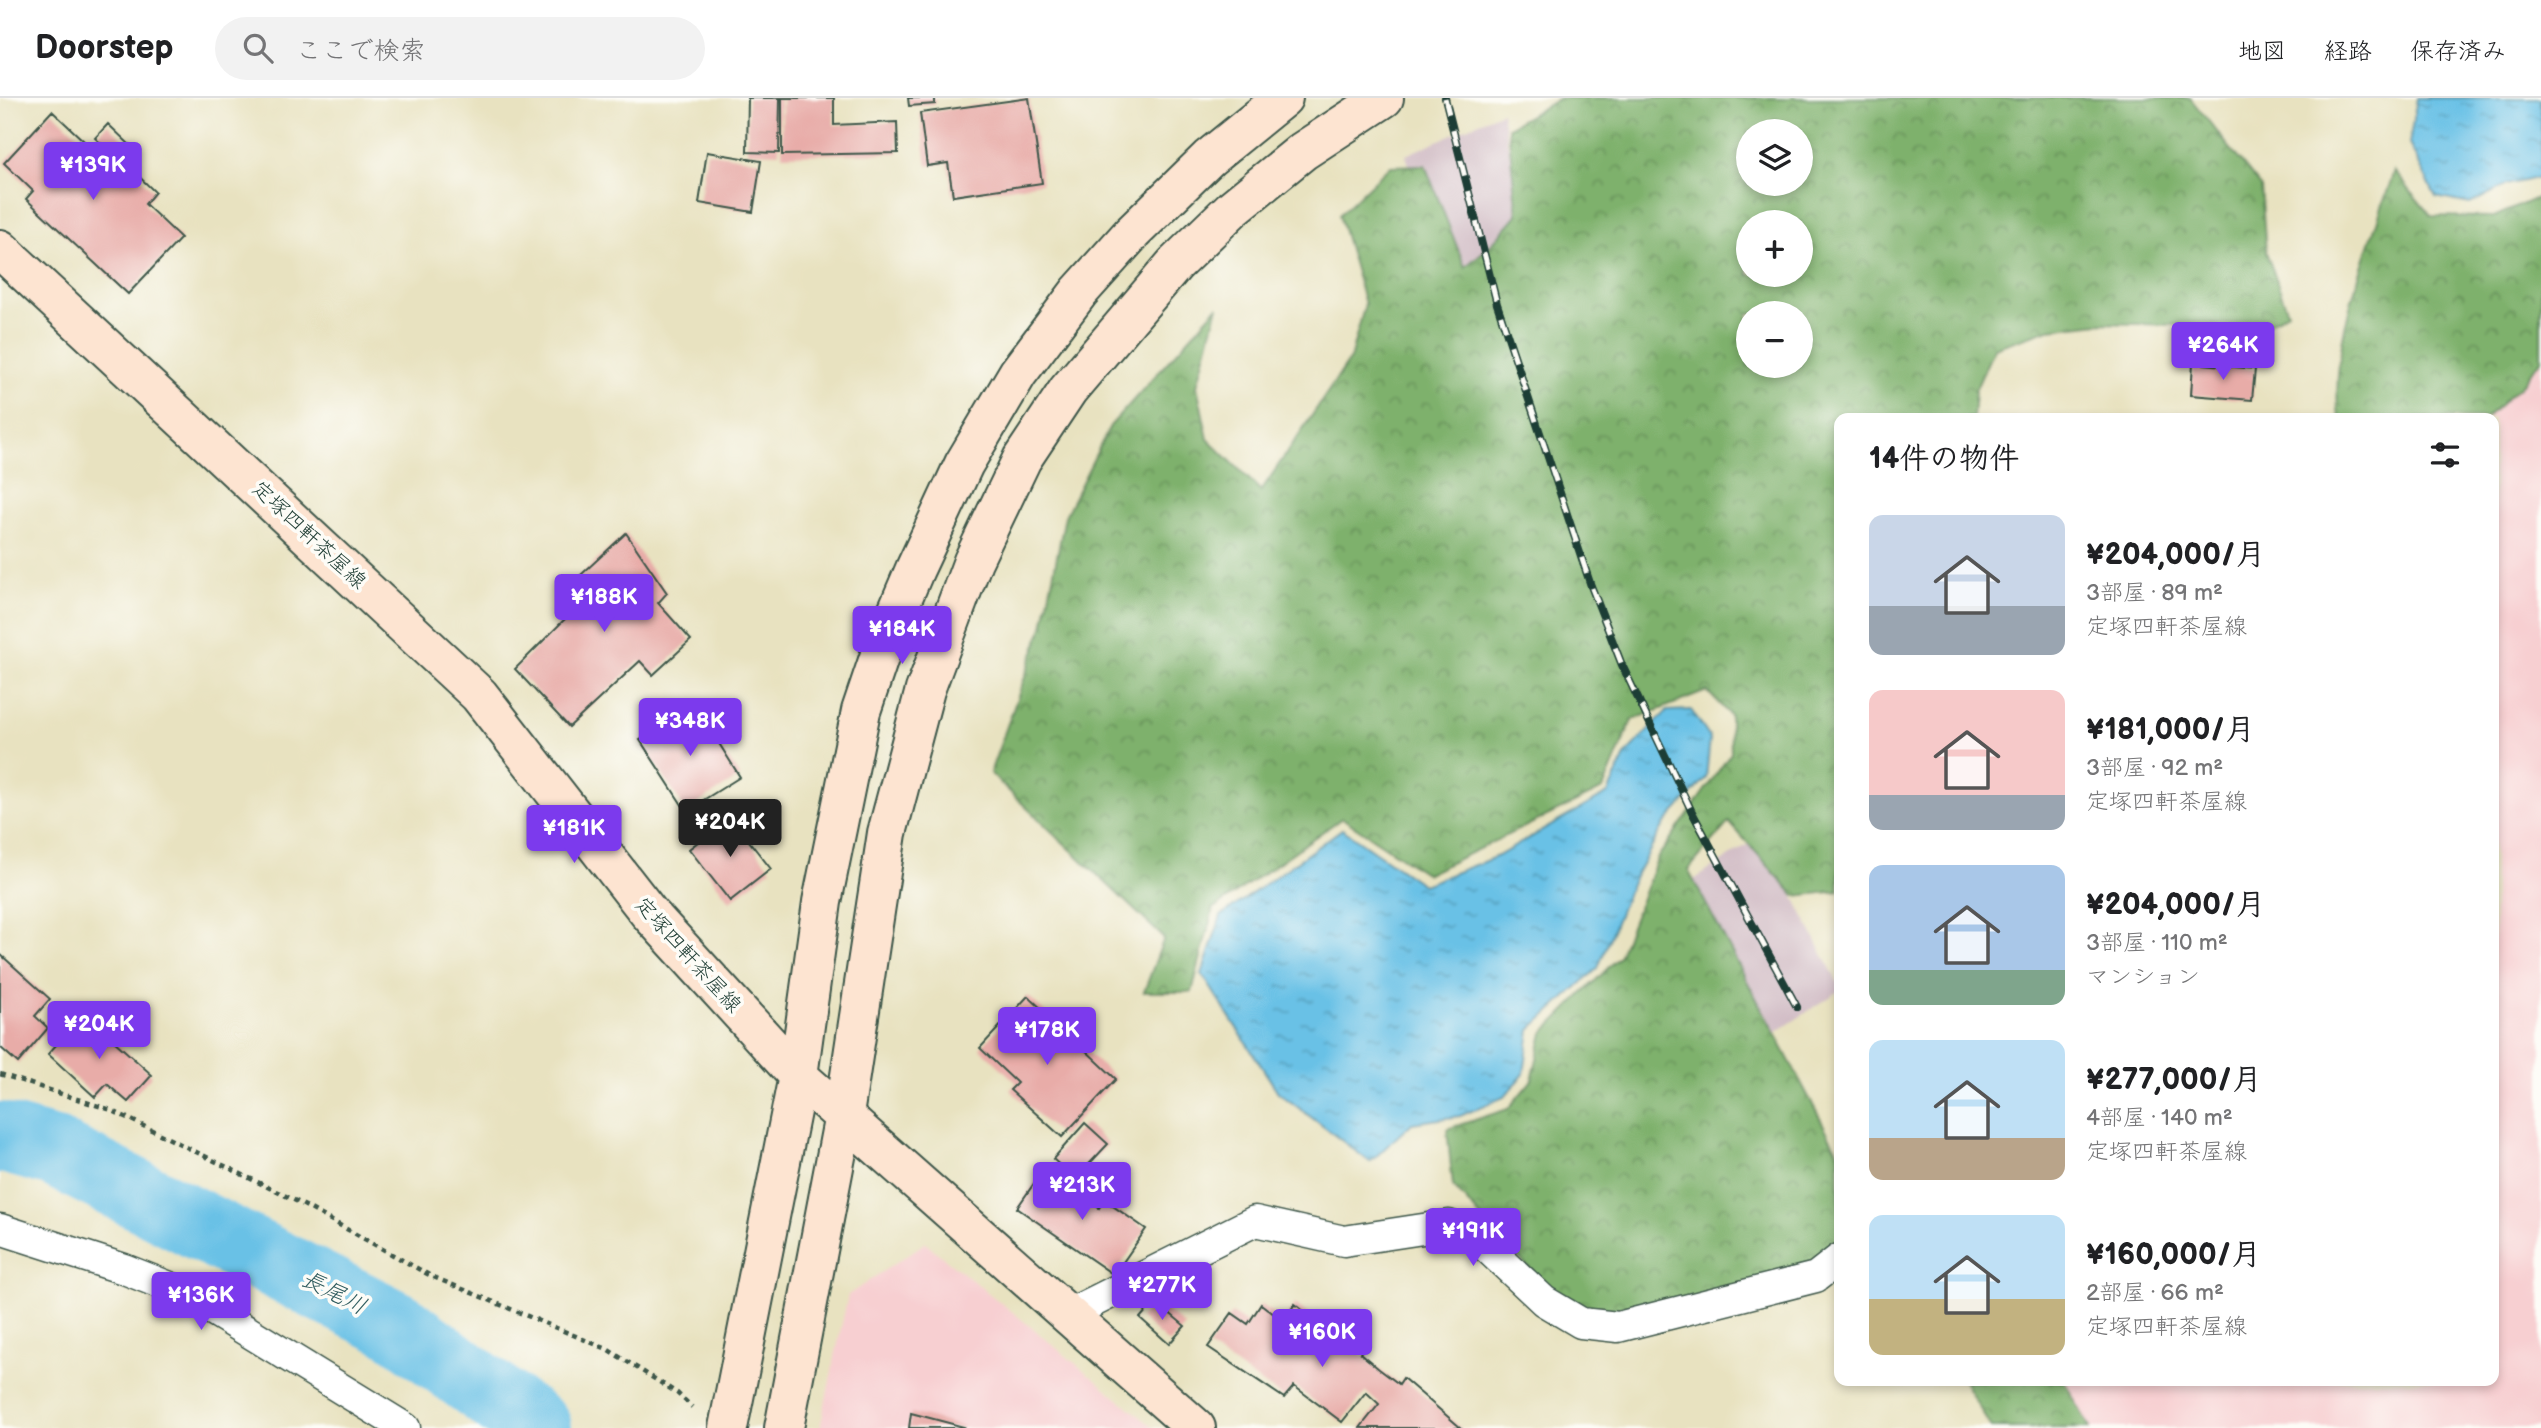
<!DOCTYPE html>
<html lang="ja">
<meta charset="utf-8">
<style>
:root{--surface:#fff;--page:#f2f2f2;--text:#202124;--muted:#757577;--line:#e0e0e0;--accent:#7c3aed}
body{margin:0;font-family:"Balsamiq Sans","Klee One",sans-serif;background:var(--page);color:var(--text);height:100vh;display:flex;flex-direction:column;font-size:26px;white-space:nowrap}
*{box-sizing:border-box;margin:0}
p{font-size:23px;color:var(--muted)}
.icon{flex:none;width:38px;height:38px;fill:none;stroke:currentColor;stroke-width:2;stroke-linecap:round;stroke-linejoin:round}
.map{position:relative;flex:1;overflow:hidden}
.sheet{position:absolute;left:1834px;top:315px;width:665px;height:973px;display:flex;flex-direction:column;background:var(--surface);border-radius:14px;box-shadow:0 4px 10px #0003}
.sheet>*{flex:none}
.tools{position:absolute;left:1736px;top:21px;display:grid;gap:14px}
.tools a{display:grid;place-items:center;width:77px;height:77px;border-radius:50%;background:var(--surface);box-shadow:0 4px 10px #0003;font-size:35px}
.price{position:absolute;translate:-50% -60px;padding:0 16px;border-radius:7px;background:var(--accent);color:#fff;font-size:23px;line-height:46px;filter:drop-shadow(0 2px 4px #0008)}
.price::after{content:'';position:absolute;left:50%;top:42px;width:21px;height:16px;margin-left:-10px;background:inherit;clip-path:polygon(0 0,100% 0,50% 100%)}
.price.on{background:#222;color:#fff}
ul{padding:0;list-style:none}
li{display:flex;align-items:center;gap:21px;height:175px;padding:0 35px}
li span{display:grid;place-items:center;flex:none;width:196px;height:140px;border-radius:14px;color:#555}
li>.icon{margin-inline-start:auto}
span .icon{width:84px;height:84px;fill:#fffc;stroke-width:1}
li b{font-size:30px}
h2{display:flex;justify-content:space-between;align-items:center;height:84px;padding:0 35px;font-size:30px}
header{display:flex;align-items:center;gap:42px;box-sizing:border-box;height:98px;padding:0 35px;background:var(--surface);border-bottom:2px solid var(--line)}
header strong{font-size:33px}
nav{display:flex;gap:38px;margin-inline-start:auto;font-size:24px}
.search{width:490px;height:63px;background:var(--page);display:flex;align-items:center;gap:18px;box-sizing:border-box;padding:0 24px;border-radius:38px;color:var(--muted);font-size:26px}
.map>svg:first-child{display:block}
.built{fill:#f7cfd1}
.railway{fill:#d2bdc6}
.forest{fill:url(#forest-crowns);stroke:#4e7750;stroke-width:2;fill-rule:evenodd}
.water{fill:url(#water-ripples);stroke:#447f8d;stroke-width:2}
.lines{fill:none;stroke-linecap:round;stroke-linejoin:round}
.river{stroke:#69c1e6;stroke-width:70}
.building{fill:#e8aca8}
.street-casing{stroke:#3d5649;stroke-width:33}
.secondary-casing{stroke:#3d5649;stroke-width:42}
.path{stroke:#3d5649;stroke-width:4.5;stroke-dasharray:5 5;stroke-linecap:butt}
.street{stroke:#fff;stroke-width:30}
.secondary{stroke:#fde4d1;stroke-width:38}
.rail-casing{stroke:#1f3d34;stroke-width:8}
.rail{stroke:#fdfcf7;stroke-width:5;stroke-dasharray:16;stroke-linecap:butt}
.labels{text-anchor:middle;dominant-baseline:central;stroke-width:7;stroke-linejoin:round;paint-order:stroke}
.street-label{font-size:21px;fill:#1f3d34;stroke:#fdfcf7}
.water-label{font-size:23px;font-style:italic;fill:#325e60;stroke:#fdfcf7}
</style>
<header>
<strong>Doorstep</strong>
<div class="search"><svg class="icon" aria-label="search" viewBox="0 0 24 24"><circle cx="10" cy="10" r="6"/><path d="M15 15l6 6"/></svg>ここで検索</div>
<nav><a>地図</a><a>経路</a><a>保存済み</a></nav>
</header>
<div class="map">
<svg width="2541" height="1330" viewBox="0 0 2541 1330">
<defs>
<pattern id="forest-crowns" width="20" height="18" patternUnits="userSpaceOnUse" patternTransform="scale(1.75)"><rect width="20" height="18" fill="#7eb16c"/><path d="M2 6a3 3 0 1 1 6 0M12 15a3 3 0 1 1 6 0" fill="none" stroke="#67915a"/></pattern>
<pattern id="water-ripples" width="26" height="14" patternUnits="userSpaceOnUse" patternTransform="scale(1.75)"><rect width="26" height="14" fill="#69c1e6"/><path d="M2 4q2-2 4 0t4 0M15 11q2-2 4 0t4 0" fill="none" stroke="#569ebb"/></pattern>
</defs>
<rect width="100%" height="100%" fill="#fdfcf7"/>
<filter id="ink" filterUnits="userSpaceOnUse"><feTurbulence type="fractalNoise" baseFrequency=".0143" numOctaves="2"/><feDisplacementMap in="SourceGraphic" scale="14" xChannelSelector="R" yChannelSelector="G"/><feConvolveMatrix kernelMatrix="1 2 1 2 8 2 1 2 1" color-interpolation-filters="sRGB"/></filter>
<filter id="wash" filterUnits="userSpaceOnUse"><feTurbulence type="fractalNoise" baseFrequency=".00686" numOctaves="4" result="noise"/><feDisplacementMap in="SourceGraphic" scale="28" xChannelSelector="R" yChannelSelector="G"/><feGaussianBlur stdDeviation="1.57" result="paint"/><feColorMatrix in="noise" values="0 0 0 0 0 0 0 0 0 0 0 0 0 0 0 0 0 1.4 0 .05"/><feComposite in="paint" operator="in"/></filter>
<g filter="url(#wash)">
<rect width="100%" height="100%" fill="#e8e2c0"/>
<path class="built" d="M2394,73L2431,118L2494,119L2541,98V1330H1991L1964,1283H2494V320H2339L2337,305L2343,234Z
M925,1145L1015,1216L1154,1330H820L848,1197Z"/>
<path class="railway" d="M1502,14L1532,185L1467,282L1406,57Z
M1762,737L1839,887V893L1755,948L1674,795Z"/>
<path class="forest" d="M1561,0H2190L2261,89L2266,154L2288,214L2245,239L2177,227L2099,225L2049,231L1994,250L1975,293L1973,320H1839V793L1795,798L1729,724L1688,772L1839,1056V1145L1819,1164L1640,1221L1597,1215L1548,1190L1493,1133L1453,1088L1447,1031L1508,1011L1532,982L1543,935L1619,859L1658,759L1731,655L1730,617L1707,593L1632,622L1603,691L1427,776L1342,720L1213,811L1192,894H1144L1164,840L990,675L1043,529L1065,418L1110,328L1218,208L1197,288L1208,341L1261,393L1350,261L1365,206L1339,117L1390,68L1425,67L1465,169L1490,148L1517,117L1508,29ZM1748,33H1801V86H1748ZM1748,124H1801V177H1748ZM1748,215H1801V268H1748Z
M2394,73L2431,118L2494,119L2541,98V261L2524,284L2486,320H2339C2328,244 2371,146 2394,73Z
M1964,1283H2064L2090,1330H1991Z"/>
<path class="water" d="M2417,0H2541V79L2506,87L2470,106L2436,99L2409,46Z
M1691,612L1710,640L1706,680L1665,725L1631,786L1598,870L1530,932L1524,976L1504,999L1460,1018L1412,1025L1370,1064L1278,994L1202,876L1221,818L1342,731L1423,787L1498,758L1608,695L1626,656L1667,613Z"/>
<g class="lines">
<path class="river" d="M0,1039L54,1054L398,1228L537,1330"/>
</g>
<g id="blocks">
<path class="building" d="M748,0H780L779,55L747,54Z
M782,0H834V27L897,24L898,55L782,57Z
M908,0H935V6L909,8Z
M1029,0L1042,85L953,98L948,65L927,68L920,15Z
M52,13L117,74L125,65L155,94L145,106L181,140L128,196L26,101L33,93L4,65Z
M108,26L129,46L117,60L95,40Z
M707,54L761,63L753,114L699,105Z
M2193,265L2255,271L2252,302L2191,297Z
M626,435L667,495L658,505L691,542L653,577L640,563L569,629L515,571L583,503L569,488Z
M695,607L740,679L686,713L640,642Z
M730,719L771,771L730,803L689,751Z
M0,856L50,901L35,918L48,930L18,965L0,949Z
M1028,898L1116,981L1062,1039L1010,992L1017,985L980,950Z
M84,916L152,977L128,1004L107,986L95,999L48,956Z
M1085,1025L1108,1046L1075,1081L1053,1061Z
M1044,1071L1099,1110L1104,1102L1146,1131L1114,1177L1017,1110Z
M1155,1203L1185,1228L1169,1246L1140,1220Z
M1261,1206L1283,1223L1295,1206L1321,1227L1326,1223L1364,1250L1360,1255L1379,1271L1399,1286L1403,1280L1461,1330H1360L1379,1306L1366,1294L1342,1324L1294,1288L1284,1300L1208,1249L1232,1215L1248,1226Z
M911,1315L964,1329L963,1330H909Z"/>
</g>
</g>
<g filter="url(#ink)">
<use href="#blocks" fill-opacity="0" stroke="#3d5649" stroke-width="2"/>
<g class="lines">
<defs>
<path id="street" d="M0,1131L124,1171L185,1195L405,1330
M1067,1217L1255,1123L1344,1143L1449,1127L1479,1142L1544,1203L1581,1225L1618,1229L1816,1179L1839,1161"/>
<path id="secondary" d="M0,151L479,597L649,815L798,978L1196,1330
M728,1330L798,978L822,804L861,613L886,539L915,471L964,366L1018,275L1079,194L1132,135L1209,60L1283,0
M784,1330L844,1017L887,735L925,592L973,463L1022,361L1068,292L1175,166L1233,110L1303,53L1384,0"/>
</defs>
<use href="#street" class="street-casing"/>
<use href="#secondary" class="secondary-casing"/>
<path class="path" d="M0,976L111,1012L298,1104L431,1178L607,1251L677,1295L692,1309"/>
<use href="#street" class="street"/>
<use href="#secondary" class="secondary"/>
<defs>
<path id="rail" d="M1445,0L1497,206L1591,488L1622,567L1692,714L1797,909"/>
</defs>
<use href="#rail" class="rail-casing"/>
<use href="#rail" class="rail"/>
</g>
</g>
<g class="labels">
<g class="street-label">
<text transform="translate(309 437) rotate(43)">定塚四軒茶屋線</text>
<text transform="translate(688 857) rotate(48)">定塚四軒茶屋線</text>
</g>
<g class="water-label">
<text transform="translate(334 1195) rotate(27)">長尾川</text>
</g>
</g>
</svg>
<div class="tools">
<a><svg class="icon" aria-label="layers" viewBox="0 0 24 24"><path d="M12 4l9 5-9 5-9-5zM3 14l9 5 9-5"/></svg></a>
<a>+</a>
<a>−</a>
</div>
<b class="price" style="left:93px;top:104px">¥139K</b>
<b class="price" style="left:2223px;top:284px">¥264K</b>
<b class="price" style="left:604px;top:536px">¥188K</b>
<b class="price" style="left:902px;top:568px">¥184K</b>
<b class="price" style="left:690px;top:660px">¥348K</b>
<b class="price on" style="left:730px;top:761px">¥204K</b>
<b class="price" style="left:574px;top:767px">¥181K</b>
<b class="price" style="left:99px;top:963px">¥204K</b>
<b class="price" style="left:1047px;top:969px">¥178K</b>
<b class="price" style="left:1082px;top:1124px">¥213K</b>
<b class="price" style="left:1473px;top:1170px">¥191K</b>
<b class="price" style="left:1162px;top:1224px">¥277K</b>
<b class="price" style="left:201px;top:1234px">¥136K</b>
<b class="price" style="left:1322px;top:1271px">¥160K</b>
<section class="sheet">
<h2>14件の物件<svg class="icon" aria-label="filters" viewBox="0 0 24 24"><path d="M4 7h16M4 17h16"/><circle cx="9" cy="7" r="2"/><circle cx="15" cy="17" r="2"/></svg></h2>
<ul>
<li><span style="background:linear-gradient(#c9d6e8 65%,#9aa5b1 0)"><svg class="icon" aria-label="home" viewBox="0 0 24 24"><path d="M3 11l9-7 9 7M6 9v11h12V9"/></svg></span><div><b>¥204,000/月</b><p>3部屋 · 89 m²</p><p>定塚四軒茶屋線</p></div></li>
<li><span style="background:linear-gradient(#f6c9c9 75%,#9aa5b1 0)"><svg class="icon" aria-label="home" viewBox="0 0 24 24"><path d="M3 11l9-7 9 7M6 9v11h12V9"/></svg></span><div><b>¥181,000/月</b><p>3部屋 · 92 m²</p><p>定塚四軒茶屋線</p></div></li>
<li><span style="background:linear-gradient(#a9c7e8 75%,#7fa58c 0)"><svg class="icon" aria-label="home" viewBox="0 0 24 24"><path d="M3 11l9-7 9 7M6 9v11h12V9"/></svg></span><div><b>¥204,000/月</b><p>3部屋 · 110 m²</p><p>マンション</p></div></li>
<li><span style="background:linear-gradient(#bfe0f5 70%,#b9a48a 0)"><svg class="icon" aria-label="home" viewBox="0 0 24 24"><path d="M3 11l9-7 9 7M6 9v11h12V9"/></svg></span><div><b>¥277,000/月</b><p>4部屋 · 140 m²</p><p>定塚四軒茶屋線</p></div></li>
<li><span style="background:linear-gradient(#bfe0f5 60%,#c2b280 0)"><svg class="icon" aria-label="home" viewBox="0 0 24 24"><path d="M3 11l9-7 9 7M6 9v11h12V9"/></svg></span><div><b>¥160,000/月</b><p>2部屋 · 66 m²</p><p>定塚四軒茶屋線</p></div></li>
</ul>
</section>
</div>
